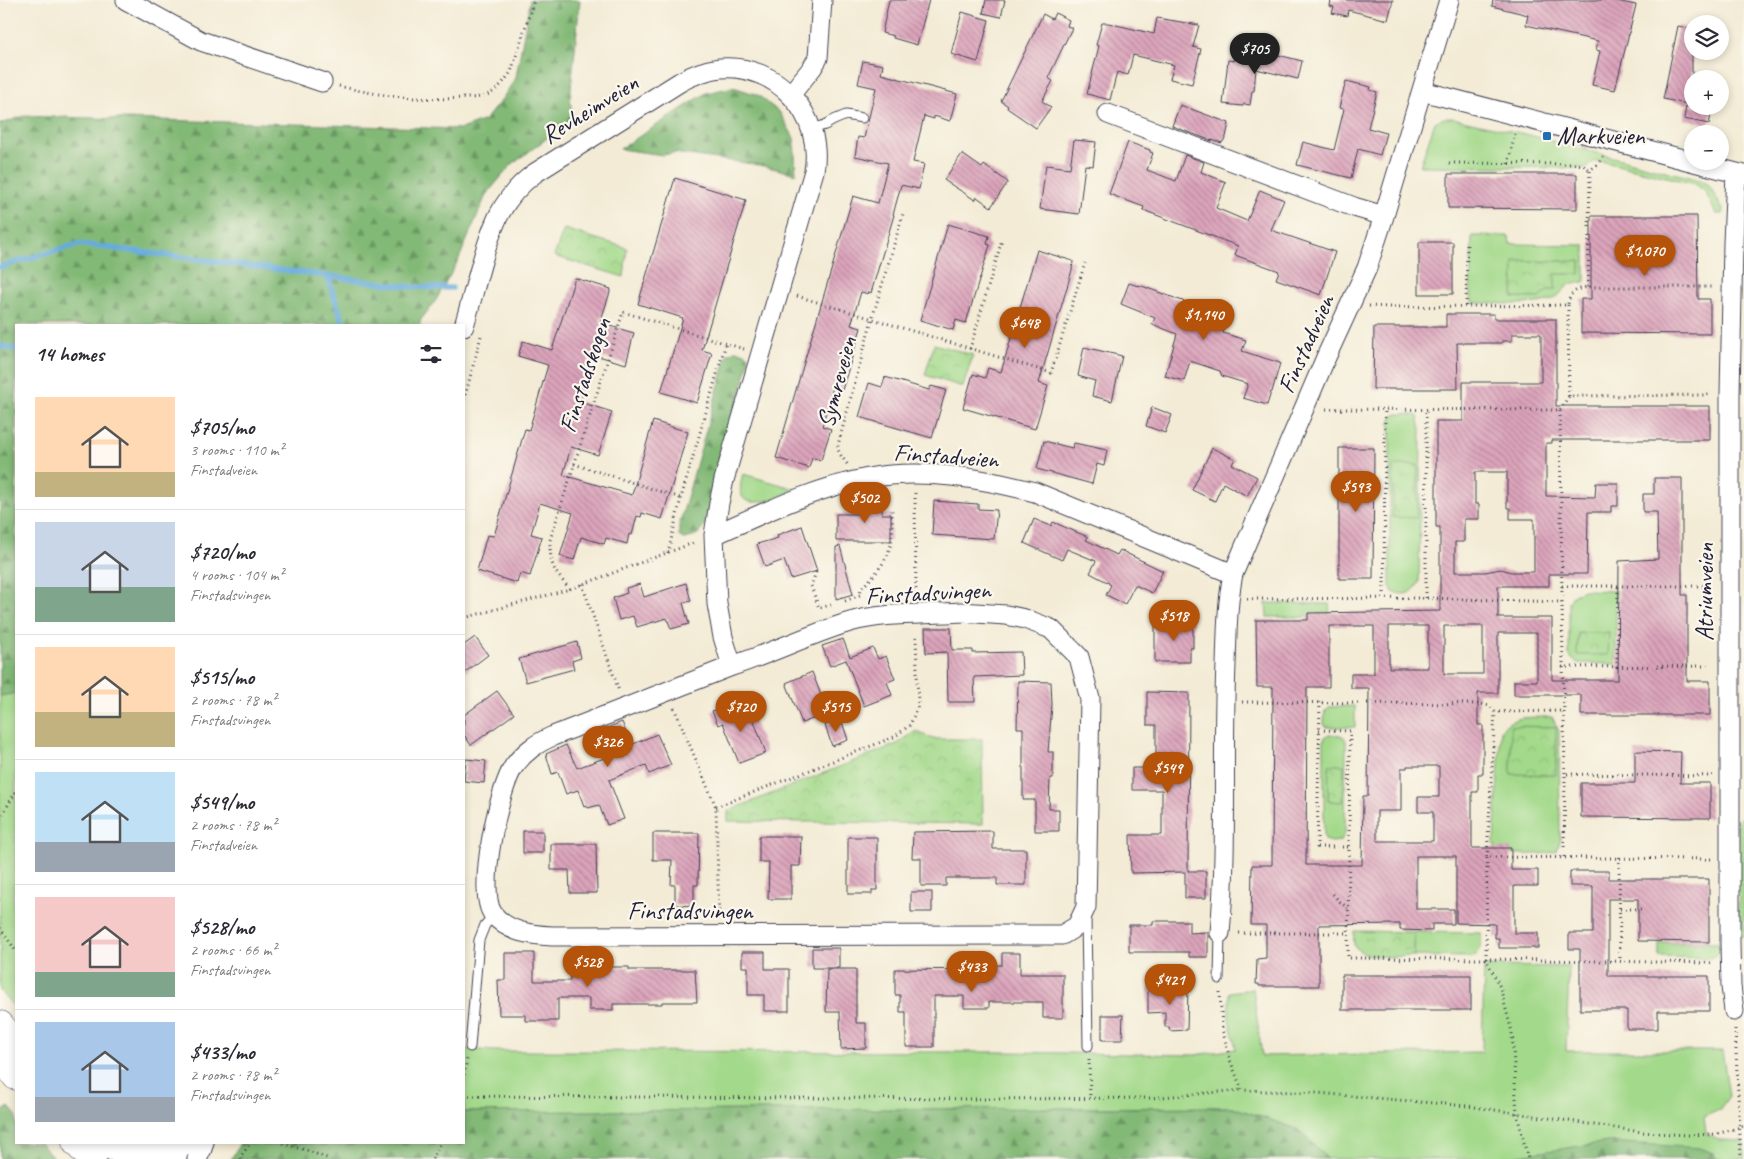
<!DOCTYPE html>
<meta charset="utf-8">
<style>
:root{--surface:#fff;--page:#f7f7f7;--text:#2b2b33;--muted:#7c7c81;--line:#e1e1e2;--accent:#b45309}
body{margin:0;font-family:Caveat,sans-serif;background:var(--page);color:var(--text);height:100vh;display:flex;flex-direction:column;font-size:19px;white-space:nowrap}
*{box-sizing:border-box;margin:0}
p{font-size:16px;color:var(--muted)}
.icon{flex:none;width:28px;height:28px;fill:none;stroke:currentColor;stroke-width:2;stroke-linecap:round;stroke-linejoin:round}
.map{position:relative;flex:1;overflow:hidden}
.sheet{position:absolute;left:15px;top:324px;width:450px;height:820px;display:flex;flex-direction:column;background:var(--surface);border-radius:0px;box-shadow:0 2px 8px #0003}
.sheet>*{flex:none}
.buttons{position:absolute;left:1684px;top:15px;display:grid;gap:10px}
.buttons a{display:grid;place-items:center;width:45px;height:45px;border-radius:50%;background:var(--surface);box-shadow:0 2px 8px #0003;font-size:25px}
.price{position:absolute;translate:-50% -42px;padding:0 11px;border-radius:18px;background:var(--accent);color:#fff;font-size:16px;line-height:32px;filter:drop-shadow(0 1px 2px #0008)}
.price::after{content:'';position:absolute;left:50%;top:30px;width:15px;height:11px;margin-left:-8px;background:inherit;clip-path:polygon(0 0,100% 0,50% 100%)}
.price.selected{background:#222;color:#fff}
ul{padding:0;list-style:none}
li{display:flex;align-items:center;gap:15px;height:125px;padding:0 20px}
li+li{border-top:1px solid var(--line)}
li span{display:grid;place-items:center;flex:none;width:140px;height:100px;border-radius:0px;color:#555}
li>.icon{margin-inline-start:auto}
span .icon{width:60px;height:60px;fill:#fffc;stroke-width:1}
li b{font-size:21px}
h2{display:flex;justify-content:space-between;align-items:center;height:60px;padding:0 20px;font-size:21px}
.map>svg:first-child{display:block}
.grass{fill:#a3d98a;stroke:#627e62}
.forest{fill:url(#forest-firs);stroke:#526e58}
.park{fill:url(#park-crowns);stroke:#627e62}
.lines{fill:none;stroke-linecap:round;stroke-linejoin:round}
.stream{stroke:#66acdd;stroke-width:5.5}
.building{fill:url(#building-back-hatch);fill-rule:evenodd}
.lane-casing{stroke:#414052;stroke-width:11}
.street-casing{stroke:#414052;stroke-width:21}
.primary-casing{stroke:#414052;stroke-width:29}
.path{stroke:#414052;stroke-width:3;stroke-dasharray:1 4;stroke-linecap:butt}
.lane{stroke:#fff;stroke-width:9}
.street{stroke:#fff;stroke-width:19}
.primary{stroke:#fff;stroke-width:28}
.poi-dot{fill:#1f6fb2;stroke:#fbf7ec;stroke-width:2}
.labels{text-anchor:middle;dominant-baseline:central;stroke-width:4.5;stroke-linejoin:round;paint-order:stroke}
.street-label{font-size:25px;fill:#22223b;stroke:#fbf7ec}
.poi-label{font-size:25px;fill:#22223b;stroke:#fbf7ec;text-anchor:start}
</style>
<div class="map">
<svg width="1744" height="1159" viewBox="0 0 1744 1159">
<defs>
<pattern id="forest-firs" width="22" height="20" patternUnits="userSpaceOnUse" patternTransform="scale(1.25)"><rect width="22" height="20" fill="#82b976"/><path d="M5 1l3.5 6h-7zM16 11l3.5 6h-7z" fill="#6a9662"/></pattern>
<pattern id="park-crowns" width="20" height="18" patternUnits="userSpaceOnUse" patternTransform="scale(1.25)"><rect width="20" height="18" fill="#a3d98a"/><path d="M2 6a3 3 0 1 1 6 0M12 15a3 3 0 1 1 6 0" fill="none" stroke="#8cba78"/></pattern>
<pattern id="building-back-hatch" width="6" height="6" patternUnits="userSpaceOnUse" patternTransform="scale(1.25)"><rect width="6" height="6" fill="#dca4bb"/><path d="M-1 5l2 2M0 0l6 6M5-1l2 2" fill="none" stroke="#b28599"/></pattern>
</defs>
<rect width="100%" height="100%" fill="#fbf7ec"/>
<filter id="ink" filterUnits="userSpaceOnUse"><feTurbulence type="fractalNoise" baseFrequency=".02" numOctaves="2"/><feDisplacementMap in="SourceGraphic" scale="10" xChannelSelector="R" yChannelSelector="G"/><feConvolveMatrix kernelMatrix="1 2 1 2 8 2 1 2 1" color-interpolation-filters="sRGB"/></filter>
<filter id="wash" filterUnits="userSpaceOnUse"><feTurbulence type="fractalNoise" baseFrequency=".0096" numOctaves="4" result="noise"/><feDisplacementMap in="SourceGraphic" scale="20" xChannelSelector="R" yChannelSelector="G"/><feGaussianBlur stdDeviation="1.12" result="paint"/><feColorMatrix in="noise" values="0 0 0 0 0 0 0 0 0 0 0 0 0 0 0 0 0 1.4 0 .05"/><feComposite in="paint" operator="in"/></filter>
<g filter="url(#wash)">
<rect width="100%" height="100%" fill="#f3ebd5"/>
<path class="grass" d="M1444,118H1453L1529,135L1700,180L1709,185L1723,210L1722,214H1716L1705,191L1695,184L1601,161H1595L1586,168L1420,166L1435,122Z
M1472,236H1509L1510,244L1585,245V282C1561,281 1565,297 1548,301C1528,306 1497,303 1476,303L1472,301L1470,296Z
M1397,414H1407L1418,416L1421,429L1419,582C1413,594 1406,596 1393,592L1390,586V423L1392,417Z
M743,474L796,489C775,499 729,519 743,474Z
M1584,590L1616,591V664L1578,663L1572,659L1569,654V602L1574,594Z
M1266,603L1329,604L1330,617H1267Z
M16,693V882L14,884L13,912L16,918V1009L0,991V696Z
M1355,706V727H1326L1324,724L1325,711L1329,707Z
M1545,717H1552L1559,731L1560,841L1557,851C1538,856 1515,855 1496,850L1494,842L1501,730C1513,715 1527,718 1545,717Z
M1329,734L1340,735L1344,737L1346,741L1345,833L1341,841L1331,842L1325,840L1324,836V742L1325,737Z
M1741,817H1744V936H1739L1738,820Z
M1414,932L1481,933C1481,943 1483,952 1473,957L1414,956Z
M1659,943H1723C1722,953 1718,955 1710,958L1659,957Z
M1484,966L1569,967L1566,1051H1722L1729,1096L1719,1110L1704,1117L1706,1133L1719,1140L1744,1141V1159H1717L1713,1153L1497,1158L1493,1159H1328L1297,1129L1232,1107L464,1112V1049L496,1051L1004,1052L1195,1055L1236,1049L1229,1018V992L1253,989L1262,1056L1482,1052Z"/>
<path class="forest" d="M530,0H580L570,99L574,118L511,165L486,195L458,261L436,300L420,321V325H16V693L0,696V124L24,116L461,129L485,120L503,98L516,77Z
M733,87L758,95L780,113L794,138L796,174L760,165L674,153L663,155L620,149L706,93Z
M737,350L747,354L749,359L748,365L706,524C701,533 694,538 683,539L679,536V526L725,363L728,354Z
M9,1107L16,1115V1142L40,1143L55,1159H0V1113Z
M1232,1107L1297,1129L1328,1159H231L240,1143L464,1142V1112Z
M1608,1142L1700,1148L1713,1153L1717,1159H1493Z"/>
<path class="park" d="M564,229L627,248L624,277L554,256Z
M1514,261H1580V274H1555V290H1548L1540,298H1513Z
M934,344L973,355L963,387L925,375Z
M1393,465H1418L1417,518L1393,517Z
M1578,633H1609L1608,655H1577Z
M1511,726L1556,727V775L1511,774Z
M916,731L933,739H982L983,824L728,821V811L897,744Z
M1329,765H1344L1343,802L1328,801Z
M1354,931L1414,932V956C1400,956 1359,961 1354,944C1353,940 1354,935 1354,931Z"/>
<g class="lines">
<path class="stream" d="M0,267L79,244L413,287L452,288
M327,276L344,325
M0,346L16,349"/>
</g>
<g id="blocks">
<path class="building" d="M889,0H929L917,45L893,38L894,36L882,33Z
M986,0H1005L1001,17L983,13Z
M1331,0H1393L1388,20L1348,10L1347,16L1332,13L1334,7L1330,6Z
M1493,0H1612L1636,5L1615,90L1592,85L1600,51L1596,50L1598,41L1526,25L1528,15L1492,6Z
M962,12L989,20L978,62L951,54Z
M1055,13L1069,20L1067,26L1072,28L1048,78L1053,81L1042,101L1051,107L1036,128L1007,108L1008,106L1001,101L1043,14L1052,19Z
M1157,18L1199,25L1193,47L1201,49L1192,84L1170,79L1174,65L1133,55L1128,75L1117,72L1110,100L1087,94L1099,46L1096,45L1102,23H1108L1154,34Z
M1678,26L1692,29V105L1663,99Z
M1258,50L1302,61L1298,79L1256,69L1254,91H1252L1250,105L1244,104L1243,106L1223,104L1228,60L1234,61L1235,59L1256,61Z
M863,61L883,65L881,74L957,94L950,121L934,116V119L924,116L913,162L924,164L919,189L901,185L893,215H894L871,293L869,292L868,294L861,292L851,325L861,328L842,390L833,387L822,426L831,429L821,460L812,458L809,468L776,458L853,196L878,203L888,163L855,156L858,137L864,138L876,88L858,84Z
M1346,81L1371,87L1370,90L1377,92L1368,128L1386,133L1380,155L1358,149L1351,178L1297,165L1303,142L1334,150L1344,109L1339,108Z
M1180,105L1229,123L1226,137L1222,143L1212,140V141L1172,126Z
M1686,106H1713L1709,124L1684,119Z
M1074,140L1096,142L1093,166L1085,165L1079,214L1040,209L1046,165L1070,168Z
M1128,142L1150,150V152L1153,153L1147,170L1176,181L1185,155L1204,162L1201,172L1226,182L1216,208L1247,221L1260,190L1284,200L1271,230L1335,252L1321,295L1276,279L1279,271L1235,255L1238,246L1143,210L1144,207L1109,194Z
M962,154L982,168L984,165L1008,182L991,207L977,197L975,200L944,180Z
M1448,174H1577V209L1448,208Z
M675,178L746,200L702,350L712,353L697,403L661,392L683,318L638,304Z
M1591,216H1697L1698,299H1710V334L1581,333V299H1591Z
M948,224L989,236L987,244L990,245L966,323L956,320L953,330L920,320Z
M1419,242H1453V294H1419Z
M1037,250L1073,261L1072,270L1039,383L1048,386L1035,429L963,408L973,374L985,378L988,368L1001,372Z
M575,278L611,289L600,323L634,333L626,364L591,354L577,401L612,412L598,455L571,447L563,475L632,495L653,421L688,432L662,519L642,513L641,517L637,516L632,535L629,534L627,544L606,538L604,544L581,537L574,560L560,556L573,513L540,503L531,534L542,537L530,576L520,573L517,583L477,571L487,535L494,536L525,429L529,430L548,365L518,356L523,341L552,350Z
M1129,283L1138,286L1139,285L1210,311L1212,302L1231,307L1223,333L1246,340L1242,351L1280,363L1272,392H1271L1267,405L1243,398L1248,384L1222,376L1220,371L1190,361L1184,381L1165,376L1177,334L1152,324L1155,318L1121,304Z
M1446,314H1494V319H1556V406H1710V440H1552V443H1546V496L1595,497L1596,483H1618V506H1611V512H1588L1587,574H1549V586H1498V618H1552V680H1618L1619,561L1658,559L1657,512H1643V494H1654V478H1682V595H1687V681H1710V715H1581V695H1514V681H1537V633H1498V693H1478V725H1483V774H1478V792H1472V848H1511V870H1538V886H1514V933H1538V948H1499V938H1495V924L1456,923V856H1416V909H1454V924H1432V931L1400,930V924L1319,925V986H1259V984H1256L1257,959L1266,958V925H1251L1252,865H1272L1273,687H1257L1256,620H1308V613L1440,611V527H1436V421H1463V382H1541V334H1512V341H1502V343H1457L1458,389H1373L1374,327H1446ZM1475,472H1507V508H1510V519H1534V572H1511L1501,569L1485,572H1455V542H1464V519H1479V504H1475ZM1329,626H1374V674H1351V688H1369L1368,796H1363L1362,865H1306L1307,687H1329ZM1389,626H1428V668H1389ZM1444,626H1483V674H1444ZM1407,766H1439V797H1418V812H1433V841H1377V811H1401V768H1407Z
M1084,347L1122,356L1112,401L1092,396L1095,381L1078,376Z
M885,377L929,390L931,386L946,390L932,438L859,417L869,383L882,387Z
M1152,407L1172,415L1165,433L1146,426Z
M1044,441L1072,448L1074,443L1107,450L1104,466L1097,464L1092,484L1037,469Z
M1212,448L1235,459L1232,464L1257,477L1247,496L1223,483L1215,501L1192,490Z
M1339,448H1374L1373,579H1339Z
M858,501H882V514H891V541H836V514H858Z
M934,501L978,504V509L997,510L994,539L932,535Z
M1034,519L1051,526L1053,522L1088,537L1086,540L1117,555L1120,550L1163,571L1152,593L1135,585L1125,604L1106,595L1111,585L1109,584V583L1090,573L1096,561L1067,549L1062,560L1024,543Z
M802,526L817,571L791,579L784,560L765,567L757,544L778,538L777,535Z
M840,546L853,594L836,599V547Z
M686,583L691,601L683,603L689,624L671,629L667,618L637,627L633,616L619,620L613,598L627,593L626,588L640,584L644,597Z
M1155,622H1193V648H1190V662H1155Z
M925,628H951L952,650H973V653L1021,652L1022,675L974,677L975,702H948L947,652L926,653Z
M475,637L488,655L464,673V645Z
M843,639L850,657L873,648L878,659L886,656L895,679L887,682L892,695L864,706L846,660L830,666L822,646Z
M577,642L581,658L572,661L574,669L526,682L519,659Z
M812,672L828,713L802,723L786,683Z
M1018,681L1051,682L1052,705L1048,752H1053V778H1050L1049,809H1059V831H1035V800H1023V728H1017Z
M497,691L514,714L471,745L464,735V715Z
M1147,692L1189,693L1188,871H1206V898H1185V872L1131,873L1130,835H1162V790H1132V768H1156V725H1147Z
M732,703L737,716L750,711L766,753L739,763L723,723L718,725L712,711Z
M841,719L848,740L832,746L825,725Z
M622,722L631,745L657,734L671,765L649,774L646,765L609,780L624,819L607,825L599,805L588,808L587,805L584,806L578,790L566,794L558,772L552,774L546,754L566,745L577,768L607,757L597,732Z
M1635,751L1681,752L1680,783H1710V818L1581,817V783H1635Z
M466,759L486,761L484,783L464,781Z
M523,831H543V853H523Z
M993,831V849H1026V885H997V878H946V886H921V858H912L913,832Z
M653,833H699L698,885H694V906L675,905V885H671L672,860H653Z
M759,836H801L800,866H791V899H768L769,862H759Z
M848,837H877V890H872V894H848Z
M551,844H596L597,893H570L569,870H551Z
M1570,871H1609V879H1709V942L1638,941V899H1608V976H1709V1011H1658V1029H1627V1010H1580V949H1569V933H1593V886H1570Z
M911,892H932V912H911Z
M1153,921H1189V933L1208,932V957H1189V952H1129V925H1153Z
M812,948H839V968H812Z
M742,952H765V969H789V1011H764V995H748V967H742Z
M505,953H534V981H570V969H589V967H629V970H695L697,1002H662V1004H613V1010H589V998H558V1021H525V1015H499L498,980H505Z
M1002,953H1020V974H1063V1018H1043V1002H989V1008H964V996H934V1047H906V1012H900V995H895V969L990,970V965H1002Z
M827,969H856V1023H866V1048L841,1049L840,1012H826Z
M1342,975H1471V1010H1342Z
M1148,988H1188L1187,1030L1170,1031L1169,1027H1165V1012L1148,1013Z
M1102,1015H1123L1122,1040H1102Z"/>
</g>
</g>
<g filter="url(#ink)">
<use href="#blocks" fill-opacity="0" stroke="#414052" stroke-width="1"/>
<g class="lines">
<defs>
<path id="lane" d="M812,129L825,125L834,120L846,115L862,118
M1086,917L1088,1046
M1219,979L1220,933
M470,1047L479,940L485,925L494,915"/>
<path id="street" d="M126,0L201,41L322,82
M1422,91L1744,175
M791,94L812,68L818,58L822,0
M1108,114L1354,207L1384,216
M464,326C470,306 475,286 481,265C492,227 501,198 535,173L680,82C692,75 706,70 720,68C777,63 824,115 814,171L724,480L719,503L714,535L717,604L723,637L732,666
M714,535C764,513 814,488 868,478C923,468 981,478 1035,492L1233,574
M961,612L1006,615L1025,619L1041,625L1051,629L1079,657L1090,699L1086,907L1077,926L1062,935L552,936C531,935 507,932 493,914C476,891 499,788 514,766C525,751 537,743 553,736L732,666C772,653 810,634 850,622C886,612 925,615 961,612Z
M1220,933C1228,844 1222,755 1226,665C1227,635 1227,604 1233,574L1327,355L1367,268L1384,216L1449,0
M1734,1011L1731,986L1730,943V394L1733,243L1736,173
M170,1159L188,1142
M197,1159L202,1149L204,1142"/>
<path id="primary" d="M0,1025L16,1044
M0,1055L16,1076
M76,1142L92,1159
M104,1143L141,1157H155L173,1155"/>
</defs>
<use href="#lane" class="lane-casing"/>
<use href="#street" class="street-casing"/>
<use href="#primary" class="primary-casing"/>
<path class="path" d="M339,86C379,96 422,101 463,98C471,98 482,98 489,94C498,90 505,80 511,72L534,0
M1449,163L1576,164L1583,165L1590,170
M1508,164L1515,134
M1588,287L1590,175V170L1599,163L1603,157
M797,296L1051,373L1085,263
M1568,305L1569,396
M1369,306L1388,307L1568,305C1569,293 1576,289 1588,287H1714
M1466,306L1467,243
M970,349L1002,240
M464,400L481,336
M1560,410L1569,396L1712,395
M574,464L681,498
M847,464C843,458 837,452 838,445L872,319L903,214
M915,493L916,596
M668,553L681,498L726,343
M816,572L811,586L819,608L831,605
M582,584L619,691
M1562,586H1711
M570,589C553,570 550,566 550,540L623,312L744,349
M1384,598L1385,409
M1426,598V409
M1247,599L1426,598L1562,602L1560,410L1323,409
M845,601L860,595L861,588C875,576 890,558 892,538C893,529 892,519 892,510
M1562,602L1565,774
M464,618L570,589L696,542
M1562,667L1712,666
M1617,668L1618,586
M1242,702L1481,704L1490,706L1495,712L1563,711
M1320,702L1317,847H1349
M674,708L716,807L719,918
M1319,730L1350,731L1348,958L1486,959L1500,987L1512,1032L1517,1114L1528,1159
M716,807L894,737L910,725L918,706L916,633
M0,819L16,791
M1487,857L1495,712
M1564,857L1565,774L1713,776
M1619,857L1620,962
M1711,859L1487,857L1486,959L1713,963
M1333,894L1339,901L1348,908
M1620,909H1643
M0,928L16,951
M1239,933H1348
M1220,992L1222,1028L1230,1060L1242,1090L1317,1093L1468,1106L1642,1132L1687,1135L1717,1134L1744,1126
M1735,1029L1741,1159
M1089,1059L1090,1098
M464,1075L467,1059
M464,1096L985,1099L1150,1098L1242,1090
M278,1142L306,1150L329,1159
M241,1159V1156L251,1142
M432,1159L441,1142"/>
<use href="#lane" class="lane"/>
<use href="#street" class="street"/>
<use href="#primary" class="primary"/>
</g>
</g>
<rect class="poi-dot" x="1542" y="131" width="10" height="10" rx="2.5"/>
<g class="labels">
<g class="street-label">
<text transform="translate(590 109) rotate(-32)">Revheimveien</text>
<text transform="translate(1306 344) rotate(-66)">Finstadveien</text>
<text transform="translate(585 375) rotate(-72)">Finstadskogen</text>
<text transform="translate(837 382) rotate(-75)">Symreveien</text>
<text transform="translate(946 456) rotate(4)">Finstadveien</text>
<text transform="translate(1705 592) rotate(-90)">Atriumveien</text>
<text transform="translate(928 593) rotate(-3)">Finstadsvingen</text>
<text x="690" y="911">Finstadsvingen</text>
</g>
<g class="poi-label">
<text x="1557" y="136">Markveien</text>
</g>
</g>
</svg>
<div class="buttons">
<a><svg class="icon" aria-label="layers" viewBox="0 0 24 24"><path d="M12 4l9 5-9 5-9-5zM3 14l9 5 9-5"/></svg></a>
<a>+</a>
<a>−</a>
</div>
<b class="price selected" style="left:1255px;top:75px">$705</b>
<b class="price" style="left:1645px;top:277px">$1,070</b>
<b class="price" style="left:1204px;top:341px">$1,140</b>
<b class="price" style="left:1025px;top:349px">$648</b>
<b class="price" style="left:1356px;top:513px">$593</b>
<b class="price" style="left:865px;top:524px">$502</b>
<b class="price" style="left:1174px;top:642px">$518</b>
<b class="price" style="left:741px;top:733px">$720</b>
<b class="price" style="left:836px;top:733px">$515</b>
<b class="price" style="left:608px;top:768px">$326</b>
<b class="price" style="left:1168px;top:794px">$549</b>
<b class="price" style="left:588px;top:988px">$528</b>
<b class="price" style="left:972px;top:993px">$433</b>
<b class="price" style="left:1170px;top:1006px">$421</b>
<section class="sheet">
<h2>14 homes<svg class="icon" aria-label="filters" viewBox="0 0 24 24"><path d="M4 7h16M4 17h16"/><circle cx="9" cy="7" r="2"/><circle cx="15" cy="17" r="2"/></svg></h2>
<ul>
<li><span style="background:linear-gradient(#ffd9b3 75%,#c2b280 0)"><svg class="icon" aria-label="home" viewBox="0 0 24 24"><path d="M3 11l9-7 9 7M6 9v11h12V9"/></svg></span><div><b>$705/mo</b><p>3 rooms · 110 m²</p><p>Finstadveien</p></div></li>
<li><span style="background:linear-gradient(#c9d6e8 65%,#7fa58c 0)"><svg class="icon" aria-label="home" viewBox="0 0 24 24"><path d="M3 11l9-7 9 7M6 9v11h12V9"/></svg></span><div><b>$720/mo</b><p>4 rooms · 104 m²</p><p>Finstadsvingen</p></div></li>
<li><span style="background:linear-gradient(#ffd9b3 65%,#c2b280 0)"><svg class="icon" aria-label="home" viewBox="0 0 24 24"><path d="M3 11l9-7 9 7M6 9v11h12V9"/></svg></span><div><b>$515/mo</b><p>2 rooms · 78 m²</p><p>Finstadsvingen</p></div></li>
<li><span style="background:linear-gradient(#bfe0f5 70%,#9aa5b1 0)"><svg class="icon" aria-label="home" viewBox="0 0 24 24"><path d="M3 11l9-7 9 7M6 9v11h12V9"/></svg></span><div><b>$549/mo</b><p>2 rooms · 78 m²</p><p>Finstadveien</p></div></li>
<li><span style="background:linear-gradient(#f6c9c9 75%,#7fa58c 0)"><svg class="icon" aria-label="home" viewBox="0 0 24 24"><path d="M3 11l9-7 9 7M6 9v11h12V9"/></svg></span><div><b>$528/mo</b><p>2 rooms · 66 m²</p><p>Finstadsvingen</p></div></li>
<li><span style="background:linear-gradient(#a9c7e8 75%,#9aa5b1 0)"><svg class="icon" aria-label="home" viewBox="0 0 24 24"><path d="M3 11l9-7 9 7M6 9v11h12V9"/></svg></span><div><b>$433/mo</b><p>2 rooms · 78 m²</p><p>Finstadsvingen</p></div></li>
</ul>
</section>
</div>
